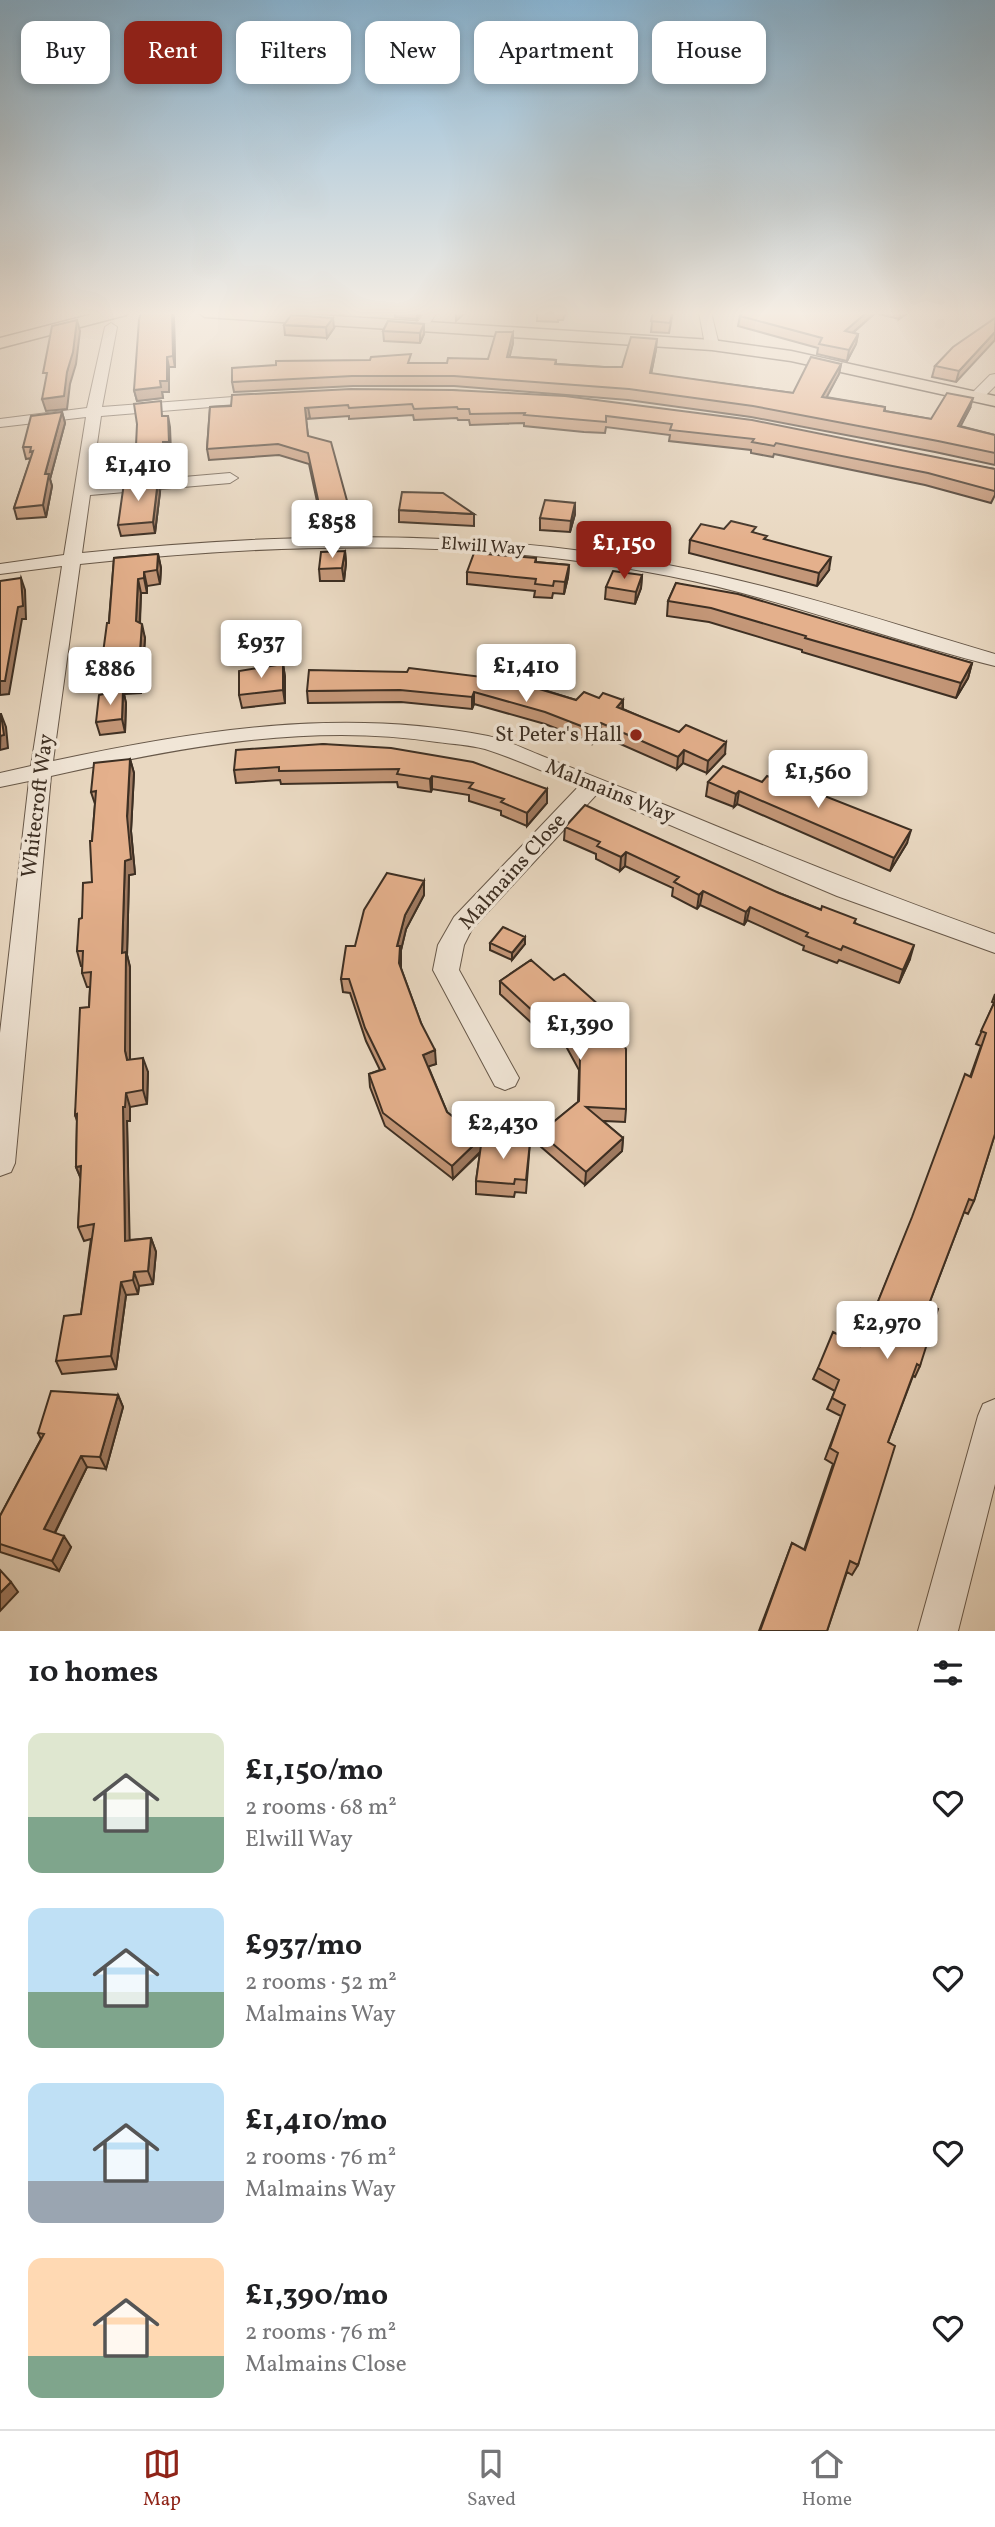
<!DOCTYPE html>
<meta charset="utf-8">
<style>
:root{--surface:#fff;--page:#f2f2f2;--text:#202124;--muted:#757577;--line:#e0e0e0;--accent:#8f2418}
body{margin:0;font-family:Vollkorn,serif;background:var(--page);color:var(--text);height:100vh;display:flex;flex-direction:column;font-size:26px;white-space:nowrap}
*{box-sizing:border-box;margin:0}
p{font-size:23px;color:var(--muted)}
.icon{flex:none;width:38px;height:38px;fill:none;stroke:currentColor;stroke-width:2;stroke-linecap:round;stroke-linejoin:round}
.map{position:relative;height:1631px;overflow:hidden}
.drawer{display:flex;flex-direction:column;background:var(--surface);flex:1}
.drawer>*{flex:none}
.hud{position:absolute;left:21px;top:21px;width:954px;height:63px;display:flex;gap:14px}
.price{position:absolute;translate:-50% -60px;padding:0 16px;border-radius:7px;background:#fff;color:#222;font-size:23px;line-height:46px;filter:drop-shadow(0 2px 4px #0008)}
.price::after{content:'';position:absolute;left:50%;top:42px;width:21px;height:16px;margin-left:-10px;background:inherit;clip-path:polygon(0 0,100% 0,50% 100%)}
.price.active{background:var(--accent);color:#fff}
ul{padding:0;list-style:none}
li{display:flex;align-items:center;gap:21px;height:175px;padding:0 28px}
li span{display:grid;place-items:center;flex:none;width:196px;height:140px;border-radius:14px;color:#555}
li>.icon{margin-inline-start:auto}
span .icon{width:84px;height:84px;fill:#fffc;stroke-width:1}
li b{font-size:30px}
h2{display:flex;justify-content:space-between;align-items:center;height:84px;padding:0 28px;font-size:30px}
.chip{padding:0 24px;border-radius:14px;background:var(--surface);box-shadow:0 4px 10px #0003;font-size:24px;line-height:63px}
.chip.active{background:var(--accent);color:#fff}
.tab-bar{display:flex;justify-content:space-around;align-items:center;height:98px;border-top:2px solid var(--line);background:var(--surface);font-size:19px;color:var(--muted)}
.tab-bar a{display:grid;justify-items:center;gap:4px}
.tab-bar .active{color:var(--accent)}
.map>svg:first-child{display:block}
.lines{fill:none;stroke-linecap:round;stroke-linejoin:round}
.minor-casing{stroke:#68594a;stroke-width:2}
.major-casing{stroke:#3d2f23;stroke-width:3}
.minor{fill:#f1e6d7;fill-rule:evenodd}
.major{fill:#e9d8c1;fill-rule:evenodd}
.wall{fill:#c49778;stroke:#3d2f23;stroke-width:2}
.shaded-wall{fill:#a07b62;stroke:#3d2f23;stroke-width:2}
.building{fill:#e4b08c;stroke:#3d2f23;stroke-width:2}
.poi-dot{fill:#8f2418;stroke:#f1e6d7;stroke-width:2.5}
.labels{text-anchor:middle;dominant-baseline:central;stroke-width:7;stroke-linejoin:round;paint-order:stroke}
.far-street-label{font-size:18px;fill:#3d2f23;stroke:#f1e6d7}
.poi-label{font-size:21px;fill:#3d2f23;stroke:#f1e6d7;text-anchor:end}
.street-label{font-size:21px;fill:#3d2f23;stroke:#f1e6d7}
</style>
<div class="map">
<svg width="995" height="1631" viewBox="0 0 995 1631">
<rect width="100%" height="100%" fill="#e9d8c1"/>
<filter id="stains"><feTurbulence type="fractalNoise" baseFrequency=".00286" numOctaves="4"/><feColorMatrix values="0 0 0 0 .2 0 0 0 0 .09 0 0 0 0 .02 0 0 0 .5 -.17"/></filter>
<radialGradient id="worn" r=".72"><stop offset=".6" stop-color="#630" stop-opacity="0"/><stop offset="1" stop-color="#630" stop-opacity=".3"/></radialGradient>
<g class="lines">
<defs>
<path id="minor" d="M425,312H437L426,329H416L415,326Z
M699,312H711L719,345L717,348L712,349L705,345Z
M111,323L117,327L102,407L260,395L267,399L260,403L101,416L91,485L230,473L238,478L230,483L90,495L82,553C277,533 474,527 668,565C779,586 887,622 995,654V666C886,639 780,598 669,576C475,537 277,543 80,564L53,761C196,730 342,707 488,736C506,740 525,749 542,756C585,773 628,790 670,807C778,852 885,895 995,934V953L837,896L597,794L472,929L464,945L459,970L519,1078L515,1086L505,1090L495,1086L433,970L438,945L454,917L579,786C548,774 517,759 485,749C470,745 453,744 437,742C308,722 177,748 51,776L15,1163L11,1172L0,1176V1033L29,781L0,787V773L31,766L62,566L0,574V564L64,555L86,417L0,427V419L87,408L105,327Z
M995,374V386L982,399H972L970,396L972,393L990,375Z
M995,1399V1484L958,1631H918L978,1416L983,1404Z"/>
<path id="major" d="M101,312H128L126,315L0,348V338Z
M198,312H270L712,340L791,351L995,396V406L791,361L712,350L205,317Z"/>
</defs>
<use href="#minor" class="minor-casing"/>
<use href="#major" class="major-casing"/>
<use href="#minor" class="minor"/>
<use href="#major" class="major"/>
</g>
<path class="wall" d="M173,312L174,319L175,367H169V392H162L163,398L137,401L134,390Z
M304,312H345L344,314Z
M392,312H422L417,319L395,317V312Z
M537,312H566L563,320H558V322L537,321Z
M653,312H673L669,333L651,332Z
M745,312H909L899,319L875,313L853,333L858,334L856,344L847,361L817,354L818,348L738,326L740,316Z
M995,318L956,382L932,377L935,366Z
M388,321L424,334L420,343L384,341L383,331Z
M284,325L334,328L327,338L285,335Z
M513,332V343L509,357L556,360V364L604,367H622L656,349L651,374L793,393L841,364L839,374L826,397L885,407V411L931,419L970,408L960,426L995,435V465L935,452L751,417L628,400L454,386H353L234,392L232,382L412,363H447L488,359Z
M452,390L995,469V495L991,503L925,485L774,454L773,457L751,453V450L669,441L670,435L606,427L605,433L584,432L524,426V423L470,425L469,420H458L457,418L414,420L413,415L349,419V416L306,419L308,436L349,508L350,520H321L309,464L279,455L209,460L207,449L210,407Z
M62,412L65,423L50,479L52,486L46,517L17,519L14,508L31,458L26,459L23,447Z
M160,492L155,533L121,536L118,525Z
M575,503V514L570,532L540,530V518Z
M399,510L474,514V526L399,522Z
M724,529L755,533L766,540L829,570L817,586L689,553L690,540Z
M345,551L346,563L344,581H320L319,569Z
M158,554L161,568L160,584L147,586V593H141L140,623L145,638L141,693L124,694L126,703L125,732L100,735L96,722L112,692L109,682H104L114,558Z
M536,558V562L569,565L568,577L564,594L553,593L552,598L534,597L535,591L467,584V572Z
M642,575L641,588L635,604L605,599L606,587Z
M676,583L972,663L968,678L956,698L802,652V650L709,622L667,616L668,601Z
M283,664L285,677V703L242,708L239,695Z
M531,686L576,700L599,698L623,700V709L725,754L707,773L683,763L677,769L600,735L593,743L545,724L474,704L472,709L401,702L308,703L307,691Z
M323,744L547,789V803L527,826L501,815V811L469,801V795L432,789L431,792L398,787L397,782L281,784L280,780L236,783L234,770Z
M130,759L134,773L131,831L135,874L129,875L127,955L130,967V1060L148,1072L147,1104L130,1107V1121H127L129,1240L151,1238L156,1252L153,1284L139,1286L138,1294L126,1295L116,1369L62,1374L56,1361L81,1314L91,1239L84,1241L78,1227L81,1179L76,1167L77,1121L75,1115L89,1007L90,987H87L82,973L83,966H81L77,951L82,918L92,882V841L95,804L91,792Z
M708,782H762L907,843L890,871L737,804L734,807L706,796Z
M565,827L779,893L855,923L910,959L899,983L839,960L837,963L803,950L804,946L747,920L744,925L700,905L697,909L672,896L673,888L625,866L620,871L596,859V854L564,840Z
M424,895L406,929L401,950V968L436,1064L428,1066L447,1112L481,1143L530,1142L526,1193L515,1192L514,1197L476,1194V1181L480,1153L453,1179L385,1126L370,1087L369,1074L380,1070L366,1041L350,993L343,992L341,979L355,946Z
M525,937V944L512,960L490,950V943Z
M531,960L626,1109L625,1122L603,1121L623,1138L622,1151L585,1185L540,1146V1133L578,1102L579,1070L550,1017L536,1027L500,994V981Z
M995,994V1134L974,1201L968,1214L964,1212L929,1304L920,1366L915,1377L913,1376L888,1442L858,1565L852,1575L847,1572L827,1631H759L792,1543L804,1550L833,1464L825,1459L841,1416L827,1409L835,1391L813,1379L818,1368L860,1346L970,1077L981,1046L976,1044L994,1003L992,1002Z
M118,1395L123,1407L106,1469L87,1467L55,1533L71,1547L59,1571L0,1552V1516L41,1439L38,1433Z"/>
<path class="shaded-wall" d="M173,312L174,319L175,367L173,356Z
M417,312H422L417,319Z
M456,312H466L456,321Z
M867,312H875V313L843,341L845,331Z
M901,312H909L899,319Z
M333,318L334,328L327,338L326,327Z
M77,320L80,331L76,364L70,384L67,409L46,411L42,399L67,372Z
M424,324V334L420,343V333Z
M513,332V343L507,368V357Z
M995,332V340L956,382L959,371Z
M858,334L856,344L847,361L849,350Z
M657,339L656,349L649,384L650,373Z
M167,357L169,367V392H162L163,398L137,401L134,390L160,381Z
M841,364L839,374L821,408L822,397Z
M973,398L970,408L955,437L958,426Z
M308,407L310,418L306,419L305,408Z
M62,412L65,423L50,479L52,486L46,517L43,505L45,474Z
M168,416L170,427L171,453L165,454V476L137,478L135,467L163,442Z
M158,480L160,492L155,533L153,522Z
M575,503V514L570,532L571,521Z
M345,551L346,563L344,581L342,568Z
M158,554L161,568L160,584L157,570Z
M831,557L829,570L817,586L819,573Z
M569,565L568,577L564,594L565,582Z
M144,572L147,586V593L144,578Z
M642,575L641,588L635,604L636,592Z
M21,578L25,590L26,619H22L9,694L0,695V681Z
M138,579L141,593L139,635L136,621Z
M142,624L145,638L141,693L138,678Z
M972,663L968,678L956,698L961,683Z
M283,664L285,677V703L283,690Z
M107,667L109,682H104L101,668Z
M123,690L126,703L125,732L122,719Z
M474,692V704L472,709V697Z
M623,700L622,712L617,707Z
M1,714L6,727L8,748L0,750Z
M601,723L600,735L593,743L594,731Z
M726,742L725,754L707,773L708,761Z
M684,750L683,763L677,769L678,757Z
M130,759L134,773L131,831L135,874L129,875L127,955L130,967V1066L127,1060L125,1051L122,953L125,861Z
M432,776V789L431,792L430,779Z
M547,789V803L527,826V813Z
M739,791L737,804L734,807L736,794Z
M911,830L907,843L890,871L894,858Z
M626,852L625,866L620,871L621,857Z
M424,881V895L406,929L401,950V960L400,977L397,946L405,915Z
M703,891L700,905L697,909L699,895Z
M750,907L747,920L744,925L746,912Z
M525,937V944L512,960V953Z
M914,945L910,959L899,983L903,970Z
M551,1004L550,1017L536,1027V1014Z
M435,1050L436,1064L424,1068L423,1055Z
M143,1058L148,1072L147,1104L143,1090Z
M126,1093L130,1107V1121H127L130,1254L125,1241L123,1107Z
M481,1138V1151L453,1179L452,1166Z
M623,1138L622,1151L585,1185L586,1172Z
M81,1166L82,1181L76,1167Z
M151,1238L156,1252L153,1284L148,1271Z
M134,1272L139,1286L138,1294L133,1280Z
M121,1282L126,1295L116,1369L111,1356Z
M118,1395L123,1407L106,1469L100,1457Z
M81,1456L87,1467L51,1540L44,1529Z
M64,1536L71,1547L59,1571L52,1561Z
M11,1582L18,1592L0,1611V1593Z"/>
<path class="building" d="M141,312H172L173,356L167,357V381H160L161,387L134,390L139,320Z
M653,312H672L670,323L651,321Z
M745,312H867L845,331L858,334L849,350L819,344L822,338L740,316Z
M291,315L333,318L326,327L284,325Z
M995,318V332L959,371L935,366L953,347Z
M77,320L73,352L67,372L64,396L42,399L47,373H43L52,326Z
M388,321L424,324L420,333L383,331Z
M496,332H513L507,357L556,360L555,364L604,367H622L631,337L657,339L650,373L793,393L811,357L841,364L822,397L885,407L884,411L931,419L947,393L973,398L958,426L995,435V453L938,441L753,406L629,389L454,376H352L232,382V368L276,365V361L370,360L371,357L411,354L408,363H447L448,358L488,359Z
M351,389L452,390L565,396L752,420L995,469V490L994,491L928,473L776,443L774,446L752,442L754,439L670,430L672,424L606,416V422L524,415L525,413L470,414L469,409H458L457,407L414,409L412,404L349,408L348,405L305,408L308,436L331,442L349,508L320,509L308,453L278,444L207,449L210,407L231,406L232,395Z
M161,401L162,416H168L169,442H163V464L135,467L137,424L134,404Z
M62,412L45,474H49L43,505L14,508L33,451L30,452L31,447H23L31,416Z
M158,480L153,522L118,525L124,483Z
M402,492L443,493L474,514L399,510Z
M545,500L575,503L571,521L540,518Z
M731,521L756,527L752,532L767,536L764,539L831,557L819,573L690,540L701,524L724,529Z
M345,551L342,568L319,569L321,552Z
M474,553L536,558L535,562L569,565L565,582L554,581L553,586L535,584L536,579L467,572Z
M158,554L157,570L144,572V578L138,579L136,621L142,624L138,678L109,681L107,667L101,668L107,623H109L114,558Z
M613,571L642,575L636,592L606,587Z
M21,578L23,606L18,607L5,681H0V581Z
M676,583L738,594L972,663L961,683L805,638L806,636L711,608L668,601Z
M283,664V690L239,695V671Z
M409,668L498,679L500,676L531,683L529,686L576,700L584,692L599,698L603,693L623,700L617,707L679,732L686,725L726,742L708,761L684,750L678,757L601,723L594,731L545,712L474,692L472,697L400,690L307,691L309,670L407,672Z
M123,690L122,719L96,722L99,695Z
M0,714H1L4,735L0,736Z
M323,744L391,748L473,762L547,789L527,813L501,802L504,799L469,788L473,783L432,776L430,779L397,774L399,769L279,771V767L234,770L236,750Z
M130,759L127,816L131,859L125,861L122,953L126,952L125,1051L127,1060L143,1058V1090L126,1093L125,1107H123L125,1241L151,1238L148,1271L134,1272L133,1280L121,1282L111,1356L56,1361L64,1316L81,1314L94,1224L78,1227L81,1166L76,1167L77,1114L75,1115L80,1008L89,1007L91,972L82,973L83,951H77L79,919L82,918L83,883L92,882L90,841H92L96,791L91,792L94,763Z
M723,766L762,782L767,776L778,780L779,778L911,830L894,858L739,791L736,794L708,782Z
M585,805L779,893L821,910L822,906L856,919L854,923L914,945L903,970L843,946L841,950L806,936L808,933L750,907L746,912L703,891L699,895L674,882L679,877L626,852L621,857L597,846L600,842L565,827Z
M387,873L424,881L405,915L397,946H400L399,963L421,1023L435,1050L423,1055L447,1112L481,1138L452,1166L383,1113L369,1074L385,1069L365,1028L349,979H341L346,946H355L364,910Z
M503,927L525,937L512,953L490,943Z
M531,960L554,980L564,974L601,1007L626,1049V1109L586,1107L623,1138L586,1172L540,1133L579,1101L580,1057L551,1004L536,1014L500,981Z
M995,1001V1134L974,1201L969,1199L929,1304L938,1309L920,1366L917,1364L888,1442L895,1446L858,1565L850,1561L827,1631H760L792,1543L805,1550L838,1453L830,1448L845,1405L832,1398L839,1380L818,1368L833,1332L860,1346L912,1217L965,1074L971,1077L986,1033L981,1031Z
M482,1138L530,1142L526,1180L515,1179L514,1184L476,1181Z
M51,1391L118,1395L100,1457L81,1456L44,1529L64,1536L52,1561L0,1544V1516L44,1434L38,1433Z
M0,1570L11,1582L0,1593Z"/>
<linearGradient id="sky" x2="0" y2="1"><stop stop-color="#88b6d6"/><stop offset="0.58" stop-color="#f5ede3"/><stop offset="1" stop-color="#f5ede3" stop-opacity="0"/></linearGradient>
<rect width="995" height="540" fill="url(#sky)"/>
<circle class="poi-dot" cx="636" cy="735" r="7"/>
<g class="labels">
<g class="far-street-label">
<text transform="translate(483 547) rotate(4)">Elwill Way</text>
</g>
<g class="poi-label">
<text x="622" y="735">St Peter's Hall</text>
</g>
<g class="street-label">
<text transform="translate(610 792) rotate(22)">Malmains Way</text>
<text transform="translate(38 806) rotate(-83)">Whitecroft Way</text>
<text transform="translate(513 872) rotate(-48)">Malmains Close</text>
</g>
</g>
<rect width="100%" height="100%" filter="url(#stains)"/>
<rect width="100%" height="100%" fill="url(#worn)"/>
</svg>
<b class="price" style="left:138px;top:503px">£1,410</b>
<b class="price" style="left:332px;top:560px">£858</b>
<b class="price active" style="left:624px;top:581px">£1,150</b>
<b class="price" style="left:261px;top:680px">£937</b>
<b class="price" style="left:526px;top:704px">£1,410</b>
<b class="price" style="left:110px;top:707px">£886</b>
<b class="price" style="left:818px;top:810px">£1,560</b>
<b class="price" style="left:580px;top:1062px">£1,390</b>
<b class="price" style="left:503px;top:1161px">£2,430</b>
<b class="price" style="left:887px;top:1361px">£2,970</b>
<div class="hud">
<a class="chip">Buy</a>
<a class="chip active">Rent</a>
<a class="chip">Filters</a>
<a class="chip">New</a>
<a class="chip">Apartment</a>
<a class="chip">House</a>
</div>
</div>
<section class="drawer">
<h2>10 homes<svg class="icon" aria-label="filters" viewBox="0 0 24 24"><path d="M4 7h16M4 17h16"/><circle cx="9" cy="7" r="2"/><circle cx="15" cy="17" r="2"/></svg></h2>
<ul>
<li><span style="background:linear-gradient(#dfe7d0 60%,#7fa58c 0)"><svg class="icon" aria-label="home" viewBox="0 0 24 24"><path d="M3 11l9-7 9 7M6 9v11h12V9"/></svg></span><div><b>£1,150/mo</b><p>2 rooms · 68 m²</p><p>Elwill Way</p></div><svg class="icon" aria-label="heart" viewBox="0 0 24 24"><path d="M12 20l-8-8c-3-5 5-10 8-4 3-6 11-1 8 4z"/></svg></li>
<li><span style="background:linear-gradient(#bfe0f5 60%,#7fa58c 0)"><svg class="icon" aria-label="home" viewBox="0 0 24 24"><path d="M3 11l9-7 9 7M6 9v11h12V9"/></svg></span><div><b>£937/mo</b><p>2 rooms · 52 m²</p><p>Malmains Way</p></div><svg class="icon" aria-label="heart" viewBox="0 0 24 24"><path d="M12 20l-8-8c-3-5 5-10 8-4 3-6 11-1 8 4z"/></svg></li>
<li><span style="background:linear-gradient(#bfe0f5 70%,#9aa5b1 0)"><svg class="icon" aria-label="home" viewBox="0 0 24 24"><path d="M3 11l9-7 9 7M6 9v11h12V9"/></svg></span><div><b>£1,410/mo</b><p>2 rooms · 76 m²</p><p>Malmains Way</p></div><svg class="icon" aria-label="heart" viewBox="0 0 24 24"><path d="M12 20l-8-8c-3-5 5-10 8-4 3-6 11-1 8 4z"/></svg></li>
<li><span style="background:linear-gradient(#ffd9b3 70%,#7fa58c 0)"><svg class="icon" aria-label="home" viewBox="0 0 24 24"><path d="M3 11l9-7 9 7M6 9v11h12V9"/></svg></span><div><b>£1,390/mo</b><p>2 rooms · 76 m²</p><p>Malmains Close</p></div><svg class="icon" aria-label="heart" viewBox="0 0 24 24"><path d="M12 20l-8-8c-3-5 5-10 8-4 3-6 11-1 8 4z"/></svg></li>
</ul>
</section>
<nav class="tab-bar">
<a class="active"><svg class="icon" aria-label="map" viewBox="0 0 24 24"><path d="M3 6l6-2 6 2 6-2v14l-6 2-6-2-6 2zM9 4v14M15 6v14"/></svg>Map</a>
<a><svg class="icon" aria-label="saved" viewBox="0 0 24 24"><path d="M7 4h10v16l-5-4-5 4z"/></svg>Saved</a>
<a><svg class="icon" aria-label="home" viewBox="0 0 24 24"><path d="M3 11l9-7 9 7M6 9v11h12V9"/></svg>Home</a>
</nav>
